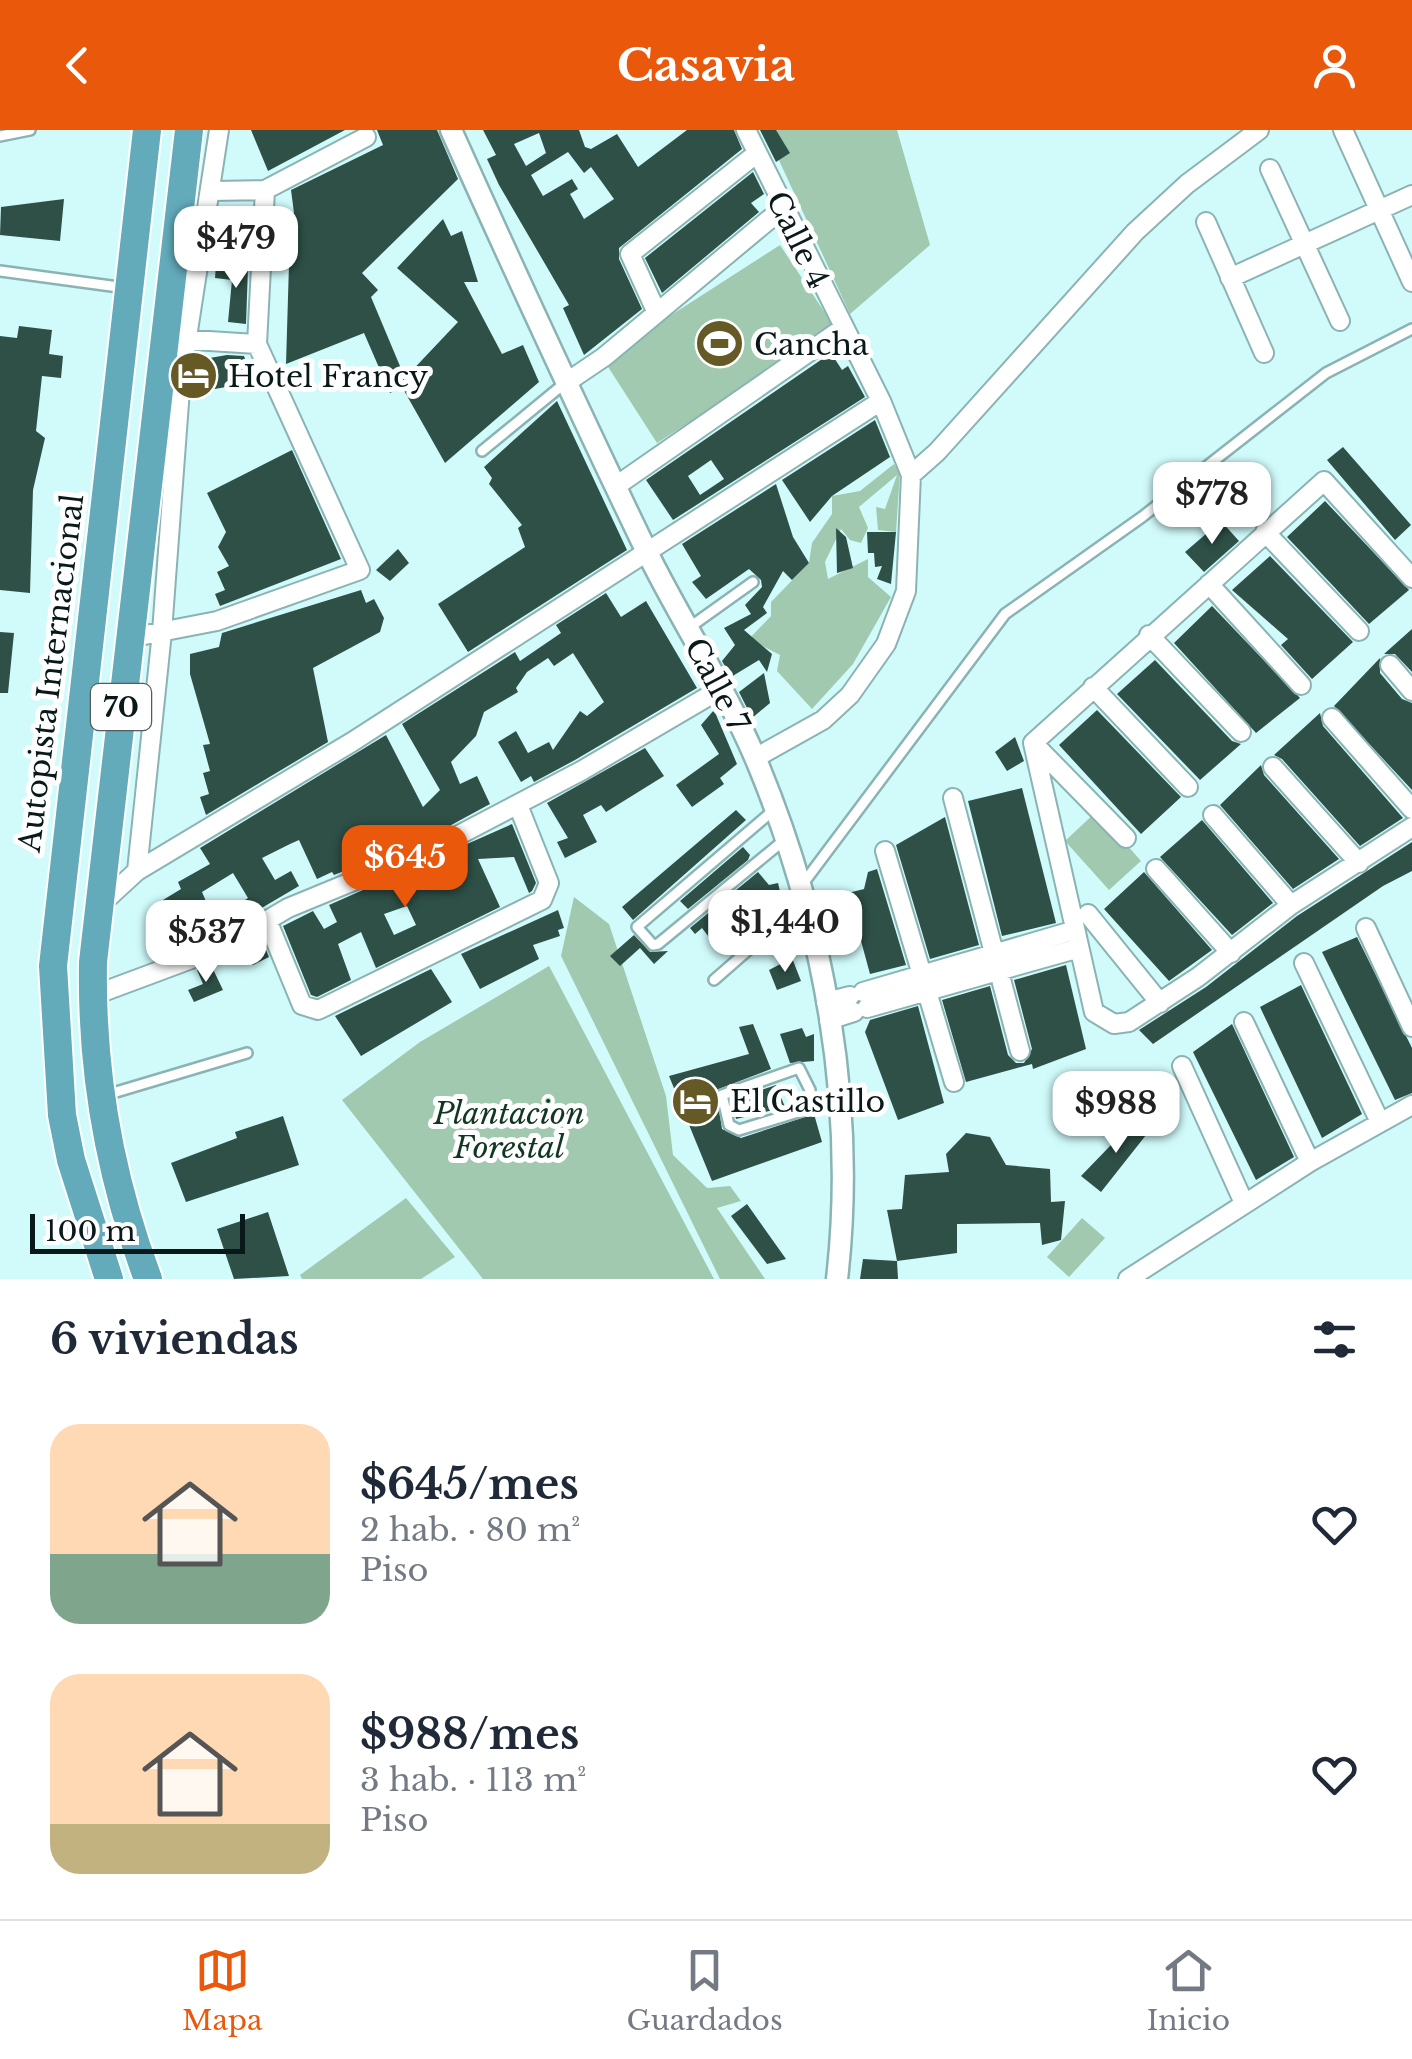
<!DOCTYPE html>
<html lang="es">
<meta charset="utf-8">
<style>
:root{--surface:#fff;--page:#f6f6f7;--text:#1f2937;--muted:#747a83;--line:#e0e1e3;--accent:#ea580c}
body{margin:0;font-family:"Libre Baskerville",serif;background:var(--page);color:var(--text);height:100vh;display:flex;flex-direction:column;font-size:38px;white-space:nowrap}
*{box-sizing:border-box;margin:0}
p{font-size:32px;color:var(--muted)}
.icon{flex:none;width:55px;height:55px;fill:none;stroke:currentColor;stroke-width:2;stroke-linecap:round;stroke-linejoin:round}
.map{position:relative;height:1149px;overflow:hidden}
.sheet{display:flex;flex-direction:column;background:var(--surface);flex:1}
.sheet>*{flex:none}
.scale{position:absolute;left:30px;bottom:25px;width:215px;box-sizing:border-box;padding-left:10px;border:5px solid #091818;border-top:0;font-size:28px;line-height:35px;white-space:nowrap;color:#091818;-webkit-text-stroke:8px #fefefe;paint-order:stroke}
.price{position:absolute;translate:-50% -85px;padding:0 22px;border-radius:20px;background:#fff;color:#222;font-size:32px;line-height:65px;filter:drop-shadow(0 2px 5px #0008)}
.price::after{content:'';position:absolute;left:50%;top:60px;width:30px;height:22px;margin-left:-15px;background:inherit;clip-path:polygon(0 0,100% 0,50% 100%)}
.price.current{background:var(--accent);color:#fff}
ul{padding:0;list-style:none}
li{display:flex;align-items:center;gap:30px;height:250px;padding:0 50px}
li span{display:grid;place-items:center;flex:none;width:280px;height:200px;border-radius:30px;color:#555}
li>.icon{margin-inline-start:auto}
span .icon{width:120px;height:120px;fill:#fffc;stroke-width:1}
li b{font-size:42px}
h2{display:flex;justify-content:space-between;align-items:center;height:120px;padding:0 50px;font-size:42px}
header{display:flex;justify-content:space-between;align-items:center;height:130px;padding:0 50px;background:var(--accent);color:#fff;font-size:45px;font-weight:800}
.tabs{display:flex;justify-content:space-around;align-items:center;height:140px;border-top:2px solid var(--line);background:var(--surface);font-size:28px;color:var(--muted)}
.tabs a{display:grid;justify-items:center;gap:5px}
.tabs .current{color:var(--accent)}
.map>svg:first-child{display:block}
.green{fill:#a1c9af}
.building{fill:#2e5047;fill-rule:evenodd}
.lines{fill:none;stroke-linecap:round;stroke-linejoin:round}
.service-casing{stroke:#8bb3b3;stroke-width:14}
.minor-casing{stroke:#8bb3b3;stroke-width:22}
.tertiary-casing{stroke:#8bb3b3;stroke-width:25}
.trunk-casing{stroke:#fff;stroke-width:32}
.service{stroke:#fff;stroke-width:9}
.minor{stroke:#fff;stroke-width:18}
.tertiary{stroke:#fff;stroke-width:20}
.trunk{stroke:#63aabb;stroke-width:28}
.labels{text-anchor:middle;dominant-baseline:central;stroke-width:10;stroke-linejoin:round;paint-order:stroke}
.shield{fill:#fefefe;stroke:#525d5d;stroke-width:2.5}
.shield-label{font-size:28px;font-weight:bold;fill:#091818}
.street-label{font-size:30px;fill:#091818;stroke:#fefefe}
.poi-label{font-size:30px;fill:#091818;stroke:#fefefe;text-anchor:start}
.park-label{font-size:30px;font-style:italic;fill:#113722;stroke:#fefefe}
</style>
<header><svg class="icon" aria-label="back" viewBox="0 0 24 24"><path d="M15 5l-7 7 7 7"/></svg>Casavia<svg class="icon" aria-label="person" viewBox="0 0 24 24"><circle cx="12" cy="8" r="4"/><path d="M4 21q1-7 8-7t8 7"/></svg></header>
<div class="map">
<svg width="1412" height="1149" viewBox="0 0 1412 1149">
<rect width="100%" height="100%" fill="#d1fbfb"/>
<path class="green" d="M765,0H897L930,115L850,184Z
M780,115L835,198L657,313L603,229Z
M894,334L900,342L896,402L878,400L876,377L885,379L897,345L859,377L868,398L861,413L850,410L841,399L825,432L828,449L868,429V447L891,467L853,534L812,579L777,541L780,525L749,509L771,486V472L809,433L812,413L832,384V366L860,361Z
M1097,681L1141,731L1109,760L1065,711Z
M574,767L609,794L666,966L673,1025L707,1058L730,1056L741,1071L717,1078L765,1149H720L561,826Z
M549,836L556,849L714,1149H483L342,970L420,912Z
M406,1068L455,1127L421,1149H302L300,1145Z
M1082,1088L1105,1108L1069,1147L1047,1127Z"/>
<path class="building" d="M251,0H345L268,41Z
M377,0H437L458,49L362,143L378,160L371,167L405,248L458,192L397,138L443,89L451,106L462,101L478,152H464L502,224L523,215L539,252L445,333L402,257L390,263L364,203L286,234L289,134L282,96L294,83L291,60L383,15Z
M483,0H579L585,17L591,19L617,4L638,37L687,0H734L742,19L619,118V129L642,179L584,225L563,178L569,175L499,55L487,29L496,25ZM539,3L546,23L526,36L514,14ZM568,22L584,43L591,37L614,69L584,89L570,64L578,59L572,49L543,66L531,45Z
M760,0H776L790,23L776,32Z
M753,42L764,64L751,73L759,82L662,163L645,128Z
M64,69L60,111L0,105L1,77Z
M216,135L248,138L246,194L228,192L232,150L215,148Z
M19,196L52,200L49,224L63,226L61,248L42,246L36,301L45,308L33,360L30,463L0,460V206L17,208Z
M831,223L842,240L848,236L865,267L673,390L646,350ZM711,330L724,349L700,365L688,346Z
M227,225L244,226L253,252L204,261L198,230Z
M557,271L627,420L468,522L438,474L525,417L518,398L522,395L489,354L492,348L484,337Z
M875,290L890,327L832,366L810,392L782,350Z
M1343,317L1411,395L1395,410L1327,330Z
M292,320L341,429L220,476L215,464L225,460L217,442L229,436L218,417L226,402L207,363Z
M776,354L793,407L809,433L792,450L783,441L763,477L767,483L744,500L772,524L767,542L759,530L731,547L722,531L735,515L724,498L751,484L745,475L762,457L761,450L749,439L706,469L692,452L701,446L682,414Z
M1325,371L1409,460L1369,494L1287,407Z
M1221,391L1239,411L1204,442L1185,422Z
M836,398L846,407L853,438L837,443Z
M867,402H896L891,454L877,449L882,436L875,437L874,423H868Z
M398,419L409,433L390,451L376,440Z
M1270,426L1353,512L1312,549L1281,515L1288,509L1232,460Z
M361,460L366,473L374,469L384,488L380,502L313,538L328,612L206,685L200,667L209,664L203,643L210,641L203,615L210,614L190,544V524L219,517L222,503Z
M606,463L621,487L646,471L697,558L575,630L534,652L531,646L521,652L498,612L516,601L528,623L549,612L553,620L580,581L587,586L604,572L573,523L554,536L548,528L527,542L516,558L518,562L484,582L476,606L451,632L460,654L477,646L490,674L431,706L334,745L332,742L317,749L299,710L290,714L262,728L275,750L291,741L299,756L209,809L201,796L191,799L178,776L168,781L163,770L181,759L178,752L210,734L200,718L386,605L423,677L440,660L402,594L515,522L520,531L561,503L556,495ZM233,743L248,768L214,790L202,762Z
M1212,476L1300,568L1256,603L1174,513Z
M1412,499V542L1395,524H1384Z
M0,502L14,503L8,563H0Z
M1380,528V543L1402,569L1412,573V660L1334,576Z
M1155,530L1232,611L1241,614L1200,650L1117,564Z
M764,543L770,573L752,588L739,562Z
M714,580L737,634L720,648L724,654L692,677L676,655L719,624L701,595Z
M1097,580L1181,667L1141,704L1059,615Z
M1320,583L1323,596L1403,688L1360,716L1282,629L1274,625Z
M1015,607L1024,631L1007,641L995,622Z
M645,618L664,646L606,682L601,675L583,685L597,712L565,728L557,712L568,708L547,673Z
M1261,635L1264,645L1339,729L1293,759L1220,675Z
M1022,658L1056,793L1002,806L968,671Z
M736,680L746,690L633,790L622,777Z
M945,687L979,815L930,829L896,715Z
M1202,690L1273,773L1232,805L1160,727Z
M512,694L536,753L532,761L529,763L514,727L478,729L500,777L376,838L361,802L338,814L351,850L317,867L311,865L283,796L313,781L324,799L337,792L329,775ZM407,776L416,795L394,805L384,784Z
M1412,712V741L1383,756L1153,914L1139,900L1206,857L1297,786Z
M743,717L750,725L748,730L688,779L680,771Z
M877,739L906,835L870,844L848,763L864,759L868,742Z
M758,742L769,755L778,753L783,774L772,777L770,768L749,780L743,768L722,788L733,801L715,815L702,798L695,804L690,798Z
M1144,742L1212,820L1169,851L1104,779Z
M558,780L564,798L558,800L560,806L533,815L539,829L480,859L461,824Z
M634,805L650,822L668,821L654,834L640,818L620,836L610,826Z
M1357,807L1412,918V963L1395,970L1322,822Z
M261,808L269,827L253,835L244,818Z
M792,828L801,851L777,860L769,840Z
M211,835L223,860L194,872L188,860L203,854L197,840Z
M1066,835L1086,919L1033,939L1032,934L966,952L942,870L990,856L1008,925L1016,933H1024L1032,919L1014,850Z
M431,839L452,872L361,926L335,886Z
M1301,855L1362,984L1322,1008L1260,877Z
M918,876L944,973L898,990L865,902L870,890Z
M753,894L771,939L716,960L722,999L741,1008L814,984L822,1012L712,1051L669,946L749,924L739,897Z
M1232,894L1294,1027L1256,1050L1193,922Z
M802,898L806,907L814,904V931L790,933L780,904Z
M776,955L785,977L736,989L732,970Z
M283,986L299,1035L186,1072L171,1033L237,1008L235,1002Z
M1138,987L1150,1000L1101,1062L1081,1046Z
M966,1003L990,1007L1006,1035L1050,1039L1051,1072L1065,1071L1061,1110L1042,1115L1040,1093L957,1094V1123L897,1131L898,1149H860L863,1129L897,1131L887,1080L902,1079L905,1045L949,1042L946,1024Z
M747,1074L786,1129L767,1134L731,1086Z
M268,1082L289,1146L234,1149L217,1099Z"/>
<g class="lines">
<defs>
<path id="service" d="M0,6L30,0
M0,141L126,158
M482,321L565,253
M690,497L753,452
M775,679L637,797L653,815L658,814L783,711
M802,755L1005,484L1142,387L1326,243L1412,199
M714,850L802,773
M799,938L810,960L808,979L739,1000L729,995L722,965Z
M106,965L247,923"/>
<path id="minor" d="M746,0L881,271L911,345L906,461L886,514L850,565L823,590L755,628
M1343,0L1412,152
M1270,39L1340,191
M213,61L265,60L366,7
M1206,92L1264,223
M1230,148L1412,65
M657,183L630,124L756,24
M257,214L265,60
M567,252L604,227L783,78
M911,345L937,322L1135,102L1187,54L1259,0
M616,356L842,199
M1265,402L1359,501
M1209,454L1301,555
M1149,505L1241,602
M129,508L217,491L360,440L257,214L178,209
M1390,535L1412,561
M1093,557L1188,657
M1332,588L1412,679
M1033,613L1094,882L1114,894L1129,892L1198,847L1291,775L1412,697
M1033,613L1324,351L1412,448
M1033,613L1126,708
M1273,637L1359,733
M953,668L1020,921
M1213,685L1291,775
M885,721L954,952
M1156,739L1231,823
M137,741L352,612L881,271
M100,775L137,741L162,502L181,246L219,0
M1088,784L1160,873
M267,790L302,875L318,880L542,770L549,753L518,675
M1366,798L1412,897
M1304,833L1379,990
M863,862L1072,801
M92,866L218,819L288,778L436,717L581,641L719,560
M826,872L850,866
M867,878L1076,819
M829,890L854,882
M1244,892L1310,1032
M1182,936L1244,1073
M1128,1149L1310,1032L1412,975"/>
<path id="tertiary" d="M451,0C514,140 578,279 645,418C680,490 726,558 757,632C824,793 857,975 837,1149"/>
<path id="trunk" d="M109,1149L71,1030L62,985L53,836L147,0
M148,1149C110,1048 91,940 93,832L189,0"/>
</defs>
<use href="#service" class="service-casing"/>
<use href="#minor" class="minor-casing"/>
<use href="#tertiary" class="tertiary-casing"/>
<use href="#trunk" class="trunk-casing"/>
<use href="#service" class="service"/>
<use href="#minor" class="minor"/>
<use href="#tertiary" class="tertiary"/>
<use href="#trunk" class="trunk"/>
</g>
<defs>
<symbol id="stadium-disc" viewBox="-11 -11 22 22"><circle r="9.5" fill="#655926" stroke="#fefefe"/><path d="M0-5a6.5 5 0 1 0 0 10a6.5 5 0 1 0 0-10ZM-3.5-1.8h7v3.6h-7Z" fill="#fff"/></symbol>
<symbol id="hotel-disc" viewBox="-11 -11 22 22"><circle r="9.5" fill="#655926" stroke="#fefefe"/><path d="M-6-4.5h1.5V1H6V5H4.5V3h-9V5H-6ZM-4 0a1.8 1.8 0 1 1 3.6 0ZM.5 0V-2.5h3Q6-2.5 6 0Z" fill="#fff"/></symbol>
</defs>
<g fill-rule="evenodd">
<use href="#stadium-disc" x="692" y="186" width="55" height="55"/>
<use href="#hotel-disc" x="166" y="218" width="55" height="55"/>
<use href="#hotel-disc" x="668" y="944" width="55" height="55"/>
</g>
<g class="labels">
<rect class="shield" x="91" y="554" width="60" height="46" rx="8"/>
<g class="shield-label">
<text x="121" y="577">70</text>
</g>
<g class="street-label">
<text transform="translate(798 110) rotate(64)">Calle 4</text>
<text transform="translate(51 543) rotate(-83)">Autopista Internacional</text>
<text transform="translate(717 555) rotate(62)">Calle 7</text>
</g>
<g class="poi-label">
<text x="754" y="214">Cancha</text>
<text x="228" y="246">Hotel Francy</text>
<text x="730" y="971">El Castillo</text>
</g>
<g class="park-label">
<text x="509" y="983">Plantacion<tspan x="509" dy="34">Forestal</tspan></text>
</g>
</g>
</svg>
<div class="scale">100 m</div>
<b class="price" style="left:236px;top:161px">$479</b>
<b class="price" style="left:1212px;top:417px">$778</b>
<b class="price current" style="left:405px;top:780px">$645</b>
<b class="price" style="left:785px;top:845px">$1,440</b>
<b class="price" style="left:206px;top:855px">$537</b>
<b class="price" style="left:1116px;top:1026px">$988</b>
</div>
<section class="sheet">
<h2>6 viviendas<svg class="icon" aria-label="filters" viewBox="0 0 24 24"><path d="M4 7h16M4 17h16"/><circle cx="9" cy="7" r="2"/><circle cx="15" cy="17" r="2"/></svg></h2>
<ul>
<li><span style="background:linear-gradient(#ffd9b3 65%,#7fa58c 0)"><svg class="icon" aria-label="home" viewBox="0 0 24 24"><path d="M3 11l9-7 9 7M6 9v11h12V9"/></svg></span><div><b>$645/mes</b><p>2 hab. · 80 m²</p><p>Piso</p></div><svg class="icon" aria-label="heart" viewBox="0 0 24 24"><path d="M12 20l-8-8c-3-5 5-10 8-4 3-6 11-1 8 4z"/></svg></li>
<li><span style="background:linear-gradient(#ffd9b3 75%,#c2b280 0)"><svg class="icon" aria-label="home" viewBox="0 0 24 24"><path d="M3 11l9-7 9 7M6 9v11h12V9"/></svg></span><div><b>$988/mes</b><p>3 hab. · 113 m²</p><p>Piso</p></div><svg class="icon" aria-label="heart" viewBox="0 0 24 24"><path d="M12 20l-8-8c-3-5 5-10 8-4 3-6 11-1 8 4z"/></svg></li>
</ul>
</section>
<nav class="tabs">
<a class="current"><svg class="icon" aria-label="map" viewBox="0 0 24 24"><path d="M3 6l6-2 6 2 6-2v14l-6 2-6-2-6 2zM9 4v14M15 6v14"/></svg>Mapa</a>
<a><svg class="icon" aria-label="saved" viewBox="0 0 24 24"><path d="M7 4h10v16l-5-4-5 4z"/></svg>Guardados</a>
<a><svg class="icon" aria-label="home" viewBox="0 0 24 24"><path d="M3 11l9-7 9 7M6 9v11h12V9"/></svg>Inicio</a>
</nav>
